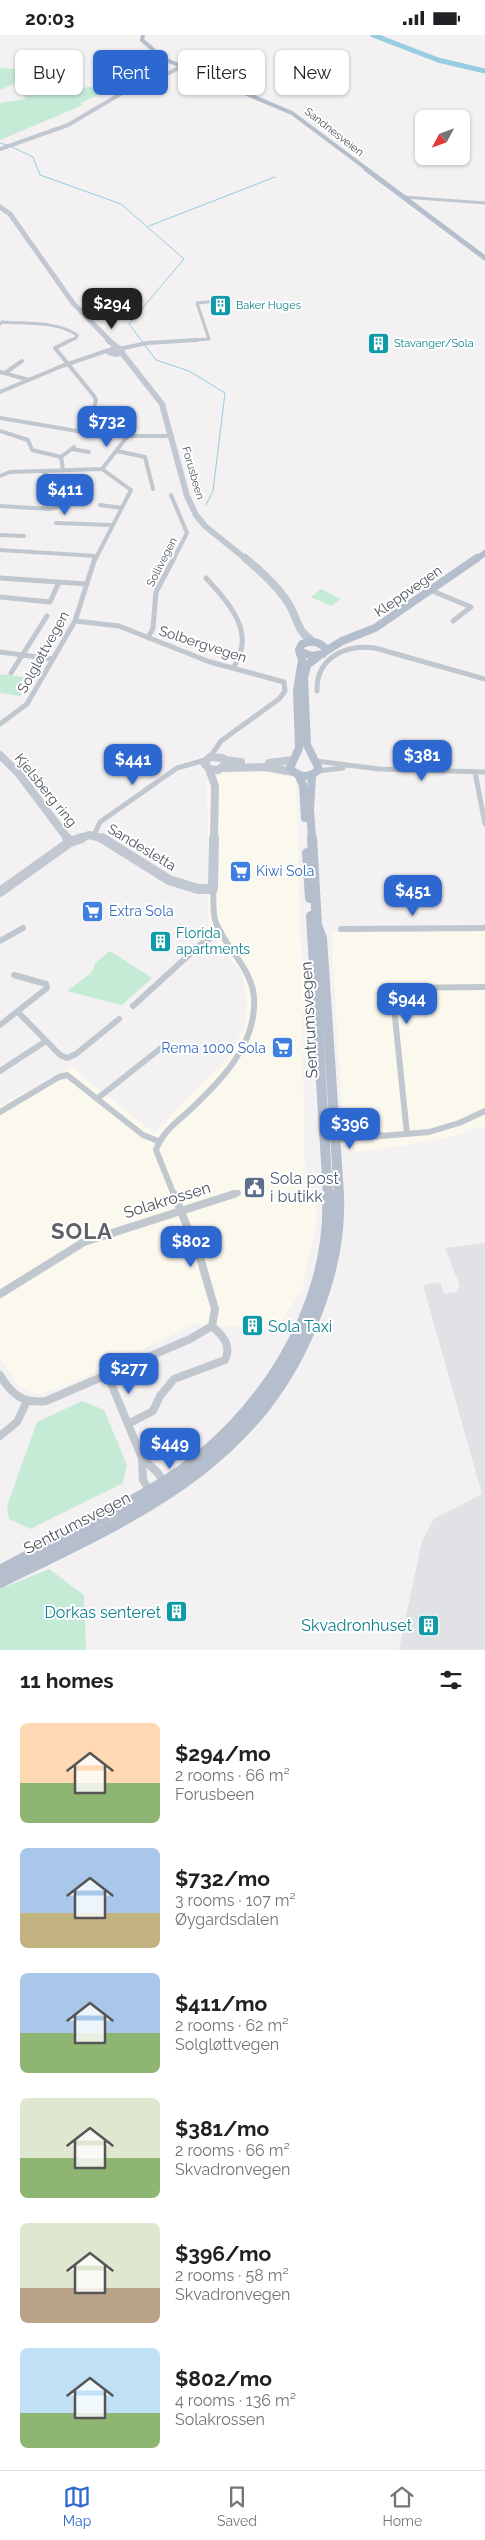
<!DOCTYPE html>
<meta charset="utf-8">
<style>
:root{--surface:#fff;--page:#f2f2f2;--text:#202124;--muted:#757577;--line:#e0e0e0;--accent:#2d68d1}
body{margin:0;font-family:Raleway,sans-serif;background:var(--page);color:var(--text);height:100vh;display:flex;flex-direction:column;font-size:19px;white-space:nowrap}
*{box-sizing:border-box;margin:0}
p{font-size:16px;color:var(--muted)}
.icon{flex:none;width:28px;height:28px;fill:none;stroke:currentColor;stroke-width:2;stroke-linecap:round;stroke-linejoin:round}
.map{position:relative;height:1615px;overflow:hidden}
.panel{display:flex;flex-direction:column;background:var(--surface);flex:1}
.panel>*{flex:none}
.top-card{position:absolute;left:15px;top:15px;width:455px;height:45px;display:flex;gap:10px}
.needle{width:32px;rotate:229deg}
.buttons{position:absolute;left:415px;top:75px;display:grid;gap:10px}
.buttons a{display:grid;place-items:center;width:55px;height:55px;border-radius:8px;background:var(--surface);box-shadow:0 1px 4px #0004;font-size:25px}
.price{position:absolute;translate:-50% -42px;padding:0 11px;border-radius:10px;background:var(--accent);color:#fff;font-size:16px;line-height:32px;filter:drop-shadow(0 1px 2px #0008)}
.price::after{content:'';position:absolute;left:50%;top:30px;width:15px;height:11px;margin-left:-8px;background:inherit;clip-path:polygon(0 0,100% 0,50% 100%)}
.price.selected{background:#222;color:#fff}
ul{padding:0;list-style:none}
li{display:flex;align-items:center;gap:15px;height:125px;padding:0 20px}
li span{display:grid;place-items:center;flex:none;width:140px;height:100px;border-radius:8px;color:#555}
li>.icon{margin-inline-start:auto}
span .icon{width:60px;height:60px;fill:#fffc;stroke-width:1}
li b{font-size:21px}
h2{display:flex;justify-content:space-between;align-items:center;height:60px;padding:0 20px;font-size:21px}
.pill{padding:0 18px;border-radius:8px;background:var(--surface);box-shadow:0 1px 4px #0004;font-size:18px;line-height:45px}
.pill.selected{background:var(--accent);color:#fff}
.status{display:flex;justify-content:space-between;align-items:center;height:35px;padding:0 25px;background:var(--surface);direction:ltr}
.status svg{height:14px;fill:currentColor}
.menu{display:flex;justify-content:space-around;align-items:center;height:70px;border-top:1px solid var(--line);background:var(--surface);font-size:14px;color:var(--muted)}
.menu a{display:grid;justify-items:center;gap:2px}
.menu .selected{color:var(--accent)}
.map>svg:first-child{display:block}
.commercial{fill:#fbf8ed}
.airport{fill:#e0e2e5}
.green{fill:#c5ebd7}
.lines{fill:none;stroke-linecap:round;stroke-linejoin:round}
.stream{stroke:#97cde3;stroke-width:1}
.river{stroke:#97cde3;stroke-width:5}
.street-far4{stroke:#c1c7ce;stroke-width:3}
.street-far3{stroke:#c1c7ce;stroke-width:4}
.street-far2{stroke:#c1c7ce;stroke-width:5}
.street-far1{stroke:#c1c7ce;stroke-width:6}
.street{stroke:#c1c7ce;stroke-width:8}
.secondary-far4{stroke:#c1c8d2;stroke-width:4}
.secondary-far3{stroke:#c1c8d2;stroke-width:5}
.secondary-far2{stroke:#c1c8d2;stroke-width:6}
.secondary-far1{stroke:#c1c8d2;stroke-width:8}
.secondary{stroke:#c1c8d2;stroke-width:10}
.primary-far5{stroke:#b4becc;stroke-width:4}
.primary-far4{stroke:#b4becc;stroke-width:5}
.primary-far3{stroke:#b4becc;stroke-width:6}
.primary-far2{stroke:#b4becc;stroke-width:8}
.primary-far1{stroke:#b4becc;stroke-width:10}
.primary{stroke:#b4becc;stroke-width:12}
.labels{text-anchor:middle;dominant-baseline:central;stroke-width:4;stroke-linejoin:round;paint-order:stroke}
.far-street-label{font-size:11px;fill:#4b535c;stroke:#fff}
.far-culture-label{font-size:11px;fill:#0d838f;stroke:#fff;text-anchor:start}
.street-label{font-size:14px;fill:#4b535c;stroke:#fff}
.shop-label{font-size:14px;fill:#366cbe;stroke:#fff;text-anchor:start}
.culture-label{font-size:14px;fill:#0d838f;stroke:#fff;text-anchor:start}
.near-street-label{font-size:16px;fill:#4b535c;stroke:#fff}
.near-service-label{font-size:16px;fill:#4e5e75;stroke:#fff;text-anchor:start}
.near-culture-label{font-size:16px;fill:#0d838f;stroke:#fff;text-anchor:end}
.near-district-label{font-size:22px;font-weight:bold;letter-spacing:1px;fill:#5e6165;stroke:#fff}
</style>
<div class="status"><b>20:03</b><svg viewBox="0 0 49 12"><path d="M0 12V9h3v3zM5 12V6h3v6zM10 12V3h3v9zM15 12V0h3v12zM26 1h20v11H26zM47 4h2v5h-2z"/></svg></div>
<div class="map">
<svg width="485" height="1615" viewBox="0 0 485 1615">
<rect width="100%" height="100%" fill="#f3f1f1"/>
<path class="commercial" d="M231,736L269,737L296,744L301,917L305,977H302L305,1135L316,1165L317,1185L302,1255L276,1295L195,1289L62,1352L36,1360L18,1351L0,1323V1071L71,1032L154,1098L230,1020L246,987L247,970L242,938L208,896L207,746Z
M485,896V1093L478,1092L454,1101L413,1109L345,1119L331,897Z"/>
<path class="airport" d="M485,1208V1615H399L422,1506L434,1484L482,1459L423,1250L440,1247L444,1259L456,1257L460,1251L445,1213Z"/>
<path class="green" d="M0,33L45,36L27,45L66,50L64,54C78,60 77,54 88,52C94,51 104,53 110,54L81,68L83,70L0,105V68L26,64L23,60L43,54L15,48L0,55Z
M321,554L341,564L331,571L311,562Z
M0,639L30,643L20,661L0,658Z
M110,916L152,943L122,970L67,956L91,938L96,927Z
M82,1366L104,1375L127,1430L123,1448L30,1494L9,1484L7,1471L37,1387Z
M49,1534L84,1560L86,1615H0V1554Z"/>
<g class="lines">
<path class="stream" d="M0,108L7,110
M12,112L33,122L40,140L121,169L184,224L129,289L156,325L189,336L225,358L213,456L206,470
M149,191L275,142"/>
<path class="river" d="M373,0L438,25L485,36"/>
<path class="street-far4" d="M404,162L485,168
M0,289L2,287C26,289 57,286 77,300L76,303L68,306
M178,306L209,304L197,268L228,265"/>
<path class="street-far3" d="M71,305L55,313L94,361L96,365L92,382
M119,314L147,308L197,305
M0,337L29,345
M5,338L22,326
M0,357L62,331L109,315
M0,383L107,401H172
M0,396L28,405L32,415L61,422L63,435
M72,414L89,417
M117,416L145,422L153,454
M61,422L74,412
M102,434L127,402
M0,441L10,437L102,434
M171,460L187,498L173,525
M100,470L122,473
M0,471L49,474L63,471L69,462V457L47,442L44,436
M56,488L111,490
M0,500L24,501
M0,515L96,521
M95,525L131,455L102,434"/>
<path class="street-far2" d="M0,543L87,549
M206,543C230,569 257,599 233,633
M430,555L471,572L453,586
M0,562L50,567L59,547
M75,586L119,591L210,627L284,647L285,656L279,664L221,706L210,722
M148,603L153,593L156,557L174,523
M0,617L53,624
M11,638L47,581
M317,656C316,623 345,609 375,613L485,644
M0,689L27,669L75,586L95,523
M316,726L379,734L485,737
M318,736L343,733
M475,737L485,789
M94,800L100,787L177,733L205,725"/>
<path class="street-far1" d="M341,894L485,893
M0,906L23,893
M133,971L201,909L221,897
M18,977L60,1020L67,1023L76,1019L119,984
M0,990L47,953L46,949L14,940
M0,1036L46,1006
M98,1063L161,1013
M0,1077L59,1042L67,1040L143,1100L158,1106
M334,1091L381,1100
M325,1098L334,1105L429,1097L459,1088L485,1076
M407,1099L392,953L485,952
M174,1160L156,1115C162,1097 177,1087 190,1075C222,1045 257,1009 254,962C251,932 227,915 216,888C212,877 214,865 213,854
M230,1160L238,1158"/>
<path class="street" d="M174,1159L201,1226L215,1274L212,1291
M0,1259L84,1207L234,1159
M0,1340C11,1359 23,1369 46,1366L190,1304L212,1291
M108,1341L142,1423L143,1445L150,1457
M128,1389L153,1376L160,1361L174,1344L225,1325C232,1310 223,1301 212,1291
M0,1401L17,1387L27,1366
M142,1423L158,1438L163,1447"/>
<path class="secondary-far4" d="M0,114L68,90L124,57L152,47L182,31"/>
<path class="secondary-far3" d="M0,172L10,179L73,268L110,306"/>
<path class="secondary-far2" d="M108,305L118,313
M115,313L121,314L122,317L116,319L109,317Z
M122,318L162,369L187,461L196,480L205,491L247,525"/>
<path class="secondary-far1" d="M245,523C262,537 281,554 291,573C299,588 297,595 312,606
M0,720L19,739L68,804
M210,722L223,723L225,730L218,735L209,734L204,728Z
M224,725L241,727
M269,728L293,725
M222,733L265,732L294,737
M209,734L215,751L214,804
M78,804L89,800L105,804"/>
<path class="secondary" d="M67,803L70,807
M102,803L169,845L198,854H213L214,803
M0,857L70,807L82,803"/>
<path class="primary-far5" d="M143,0L142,5L164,24L292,78L368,135"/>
<path class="primary-far4" d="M366,134L485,223"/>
<path class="primary-far3" d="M475,525L485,518"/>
<path class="primary-far2" d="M326,616L342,606L375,593L477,523
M301,617L312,621L323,619L326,614C319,606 312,605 302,609L299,615L302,625L297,656L299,713L290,733C298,743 310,744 319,734L307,710L304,643L307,630L319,621
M298,739L303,750L305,783
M312,804L310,774L312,740"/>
<path class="primary-far1" d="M312,803L317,890L322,903L339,1160
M307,818L310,863
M311,881L328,1160"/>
<path class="primary" d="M0,1536C54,1507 111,1480 163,1448C259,1389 334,1274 328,1159
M0,1547C132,1482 259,1430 315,1281C330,1243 340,1201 338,1159"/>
</g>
<defs>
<symbol id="building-square" viewBox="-11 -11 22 22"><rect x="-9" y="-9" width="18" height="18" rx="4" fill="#0f9aa8" stroke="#fff"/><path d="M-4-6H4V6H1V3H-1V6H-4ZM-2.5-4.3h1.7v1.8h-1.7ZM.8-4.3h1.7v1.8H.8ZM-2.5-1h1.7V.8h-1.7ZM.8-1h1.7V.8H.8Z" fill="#fff"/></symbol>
<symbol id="supermarket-square" viewBox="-11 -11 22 22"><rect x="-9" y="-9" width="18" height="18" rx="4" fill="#3f7fe0" stroke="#fff"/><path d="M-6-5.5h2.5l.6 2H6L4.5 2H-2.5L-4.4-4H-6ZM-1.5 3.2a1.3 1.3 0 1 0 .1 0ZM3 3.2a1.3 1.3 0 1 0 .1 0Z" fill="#fff"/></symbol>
<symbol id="civic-square" viewBox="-11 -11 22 22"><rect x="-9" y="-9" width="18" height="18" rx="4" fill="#5c6f8a" stroke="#fff"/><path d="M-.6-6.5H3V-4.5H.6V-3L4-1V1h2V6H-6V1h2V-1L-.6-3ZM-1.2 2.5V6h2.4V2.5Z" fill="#fff"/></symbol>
</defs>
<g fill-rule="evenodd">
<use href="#building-square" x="208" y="258" width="25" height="25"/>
<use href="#building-square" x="366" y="296" width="25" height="25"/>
<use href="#supermarket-square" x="228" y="824" width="25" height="25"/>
<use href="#supermarket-square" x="80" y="864" width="25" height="25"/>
<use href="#building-square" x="148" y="894" width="25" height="25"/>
<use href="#supermarket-square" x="270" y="1000" width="25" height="25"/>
<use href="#civic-square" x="242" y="1140" width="25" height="25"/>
<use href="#building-square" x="240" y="1278" width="25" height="25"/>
<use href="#building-square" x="164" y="1564" width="25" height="25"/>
<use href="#building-square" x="416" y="1578" width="25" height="25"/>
</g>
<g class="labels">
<g class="far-street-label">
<text transform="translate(334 97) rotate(38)">Sandnesveien</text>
<text transform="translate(193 438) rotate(74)">Forusbeen</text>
<text transform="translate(162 527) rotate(-63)">Sollivegen</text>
</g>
<g class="far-culture-label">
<text x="236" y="270">Baker Huges</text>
<text x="394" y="308">Stavanger/Sola</text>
</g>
<g class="street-label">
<text transform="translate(408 556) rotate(-35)">Kleppvegen</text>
<text transform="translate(203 609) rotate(18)">Solbergvegen</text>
<text transform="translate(43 617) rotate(-61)">Solgløttvegen</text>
<text transform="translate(46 755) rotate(51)">Kjelsberg ring</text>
<text transform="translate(142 812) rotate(31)">Sandesletta</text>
</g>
<g class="shop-label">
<text x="256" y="836">Kiwi Sola</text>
<text x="109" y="876">Extra Sola</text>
<text x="266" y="1013" text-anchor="end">Rema 1000 Sola</text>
</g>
<g class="culture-label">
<text x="176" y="898">Florida<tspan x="176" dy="16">apartments</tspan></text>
</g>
<g class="near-street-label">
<text transform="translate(309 985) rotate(-93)">Sentrumsvegen</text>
<text transform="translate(167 1165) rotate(-17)">Solakrossen</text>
<text transform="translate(77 1488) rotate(-27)">Sentrumsvegen</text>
</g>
<g class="near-service-label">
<text x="270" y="1143">Sola post<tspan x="270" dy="18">i butikk</tspan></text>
</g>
<g class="near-culture-label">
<text x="268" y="1291" text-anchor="start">Sola Taxi</text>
<text x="161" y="1577">Dorkas senteret</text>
<text x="412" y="1590">Skvadronhuset</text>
</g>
<g class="near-district-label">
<text x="82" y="1196">SOLA</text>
</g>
</g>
</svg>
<div class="buttons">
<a><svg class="needle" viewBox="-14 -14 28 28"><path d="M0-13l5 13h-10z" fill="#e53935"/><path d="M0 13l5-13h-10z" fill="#757577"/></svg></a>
</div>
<b class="price selected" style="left:112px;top:295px">$294</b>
<b class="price" style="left:107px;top:413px">$732</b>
<b class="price" style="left:65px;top:481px">$411</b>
<b class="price" style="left:422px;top:747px">$381</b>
<b class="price" style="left:133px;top:751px">$441</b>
<b class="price" style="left:413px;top:882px">$451</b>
<b class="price" style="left:407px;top:990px">$944</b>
<b class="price" style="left:350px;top:1115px">$396</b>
<b class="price" style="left:191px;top:1233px">$802</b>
<b class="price" style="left:129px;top:1360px">$277</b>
<b class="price" style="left:170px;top:1435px">$449</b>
<div class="top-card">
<a class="pill">Buy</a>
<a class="pill selected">Rent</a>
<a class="pill">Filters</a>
<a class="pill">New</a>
</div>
</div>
<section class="panel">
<h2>11 homes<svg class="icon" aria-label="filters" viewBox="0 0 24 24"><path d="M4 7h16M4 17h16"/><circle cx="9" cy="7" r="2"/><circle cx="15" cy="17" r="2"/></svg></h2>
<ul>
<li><span style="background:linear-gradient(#ffd9b3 60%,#8fb573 0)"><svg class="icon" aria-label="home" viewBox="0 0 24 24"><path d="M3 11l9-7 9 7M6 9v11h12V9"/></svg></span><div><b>$294/mo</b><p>2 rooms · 66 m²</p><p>Forusbeen</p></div></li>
<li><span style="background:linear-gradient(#a9c7e8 65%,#c2b280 0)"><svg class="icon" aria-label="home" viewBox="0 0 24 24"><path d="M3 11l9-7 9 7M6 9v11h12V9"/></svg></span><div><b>$732/mo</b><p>3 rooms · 107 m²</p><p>Øygardsdalen</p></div></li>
<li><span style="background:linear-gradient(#a9c7e8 60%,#8fb573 0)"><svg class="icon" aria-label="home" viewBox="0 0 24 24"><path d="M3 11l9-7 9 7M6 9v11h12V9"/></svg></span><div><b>$411/mo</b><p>2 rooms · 62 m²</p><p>Solgløttvegen</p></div></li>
<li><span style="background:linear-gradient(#dfe7d0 60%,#8fb573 0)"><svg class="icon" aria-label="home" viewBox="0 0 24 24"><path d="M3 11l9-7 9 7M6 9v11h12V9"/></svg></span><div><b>$381/mo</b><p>2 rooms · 66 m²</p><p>Skvadronvegen</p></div></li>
<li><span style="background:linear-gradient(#dfe7d0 65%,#b9a48a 0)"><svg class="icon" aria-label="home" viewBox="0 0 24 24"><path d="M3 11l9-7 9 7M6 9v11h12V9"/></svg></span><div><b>$396/mo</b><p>2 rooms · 58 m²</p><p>Skvadronvegen</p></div></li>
<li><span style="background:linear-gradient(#bfe0f5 65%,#8fb573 0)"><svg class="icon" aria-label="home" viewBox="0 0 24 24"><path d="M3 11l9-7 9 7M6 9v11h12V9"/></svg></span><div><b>$802/mo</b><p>4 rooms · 136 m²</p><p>Solakrossen</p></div></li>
</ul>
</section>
<nav class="menu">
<a class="selected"><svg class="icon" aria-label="map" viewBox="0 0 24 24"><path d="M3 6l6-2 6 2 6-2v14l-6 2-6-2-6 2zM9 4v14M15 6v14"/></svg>Map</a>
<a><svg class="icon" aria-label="saved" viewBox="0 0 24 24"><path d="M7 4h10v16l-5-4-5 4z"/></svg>Saved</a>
<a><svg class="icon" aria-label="home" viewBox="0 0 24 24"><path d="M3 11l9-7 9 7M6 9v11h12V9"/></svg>Home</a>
</nav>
